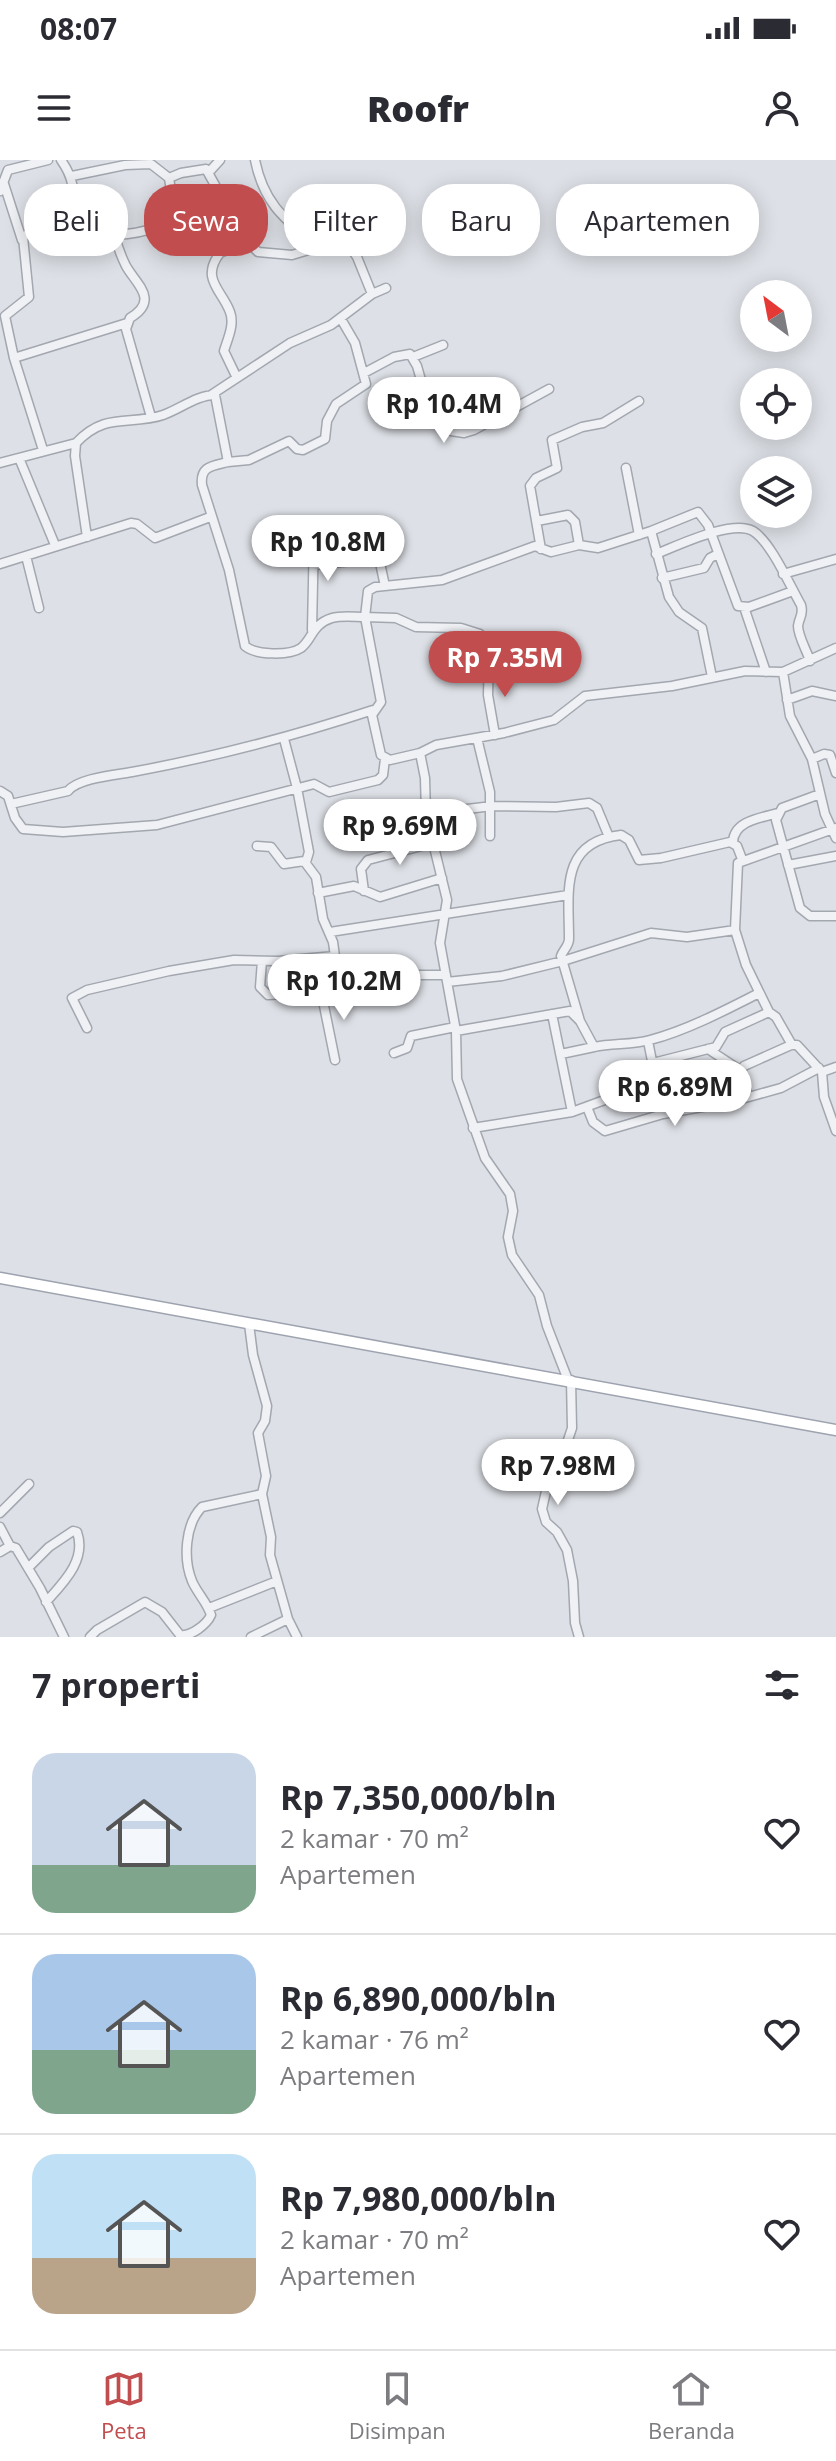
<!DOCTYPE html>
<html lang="id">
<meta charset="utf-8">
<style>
:root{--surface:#fff;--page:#f2f2f3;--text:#2b2b33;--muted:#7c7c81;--line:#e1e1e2;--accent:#c14d4f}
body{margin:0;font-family:"Open Sans",sans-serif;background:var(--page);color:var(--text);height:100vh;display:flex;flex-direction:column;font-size:30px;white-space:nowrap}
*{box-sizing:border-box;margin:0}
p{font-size:26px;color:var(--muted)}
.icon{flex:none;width:44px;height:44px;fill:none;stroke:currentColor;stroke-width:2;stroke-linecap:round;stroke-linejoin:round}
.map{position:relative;height:1477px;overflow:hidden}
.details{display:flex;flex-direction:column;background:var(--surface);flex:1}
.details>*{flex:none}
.hud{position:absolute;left:24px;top:24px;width:788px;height:72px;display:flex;gap:16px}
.needle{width:52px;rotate:328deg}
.tools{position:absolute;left:740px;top:120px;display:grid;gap:16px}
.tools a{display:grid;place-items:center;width:72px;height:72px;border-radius:50%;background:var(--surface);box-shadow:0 4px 20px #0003;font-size:40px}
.price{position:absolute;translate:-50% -68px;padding:0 18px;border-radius:28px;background:#fff;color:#222;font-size:26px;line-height:52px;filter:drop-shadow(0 2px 4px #0008)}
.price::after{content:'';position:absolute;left:50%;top:48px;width:24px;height:18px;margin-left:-12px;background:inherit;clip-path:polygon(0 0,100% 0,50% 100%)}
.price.selected{background:var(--accent);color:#fff}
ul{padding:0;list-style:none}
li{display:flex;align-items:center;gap:24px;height:200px;padding:0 32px}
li+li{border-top:2px solid var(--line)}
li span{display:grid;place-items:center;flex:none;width:224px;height:160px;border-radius:24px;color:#555}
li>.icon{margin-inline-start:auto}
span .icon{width:96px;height:96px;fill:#fffc;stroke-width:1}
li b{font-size:34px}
h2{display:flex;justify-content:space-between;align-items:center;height:96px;padding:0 32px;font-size:34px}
.chip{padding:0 28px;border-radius:32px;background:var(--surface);box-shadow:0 4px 20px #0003;font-size:28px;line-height:72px}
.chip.selected{background:var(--accent);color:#fff}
.status{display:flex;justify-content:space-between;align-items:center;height:56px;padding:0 40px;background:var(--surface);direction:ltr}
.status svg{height:22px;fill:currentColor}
header{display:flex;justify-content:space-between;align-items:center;height:104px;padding:0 32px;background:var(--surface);font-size:36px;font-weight:800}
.dock{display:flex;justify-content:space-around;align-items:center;height:112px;border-top:2px solid var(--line);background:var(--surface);font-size:22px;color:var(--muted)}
.dock a{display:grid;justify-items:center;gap:4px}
.dock .selected{color:var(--accent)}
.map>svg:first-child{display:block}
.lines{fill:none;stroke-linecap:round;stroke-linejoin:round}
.minor-casing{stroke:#a3a7af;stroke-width:11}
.major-casing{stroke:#9ea3b0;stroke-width:13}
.minor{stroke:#f0f1f5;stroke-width:8}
.major{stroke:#fff;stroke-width:10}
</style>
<div class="status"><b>08:07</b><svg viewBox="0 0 49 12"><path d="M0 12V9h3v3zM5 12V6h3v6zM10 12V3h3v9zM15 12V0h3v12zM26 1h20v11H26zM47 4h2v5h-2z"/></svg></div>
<header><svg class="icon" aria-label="menu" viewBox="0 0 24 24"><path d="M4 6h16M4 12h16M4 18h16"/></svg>Roofr<svg class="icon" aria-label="person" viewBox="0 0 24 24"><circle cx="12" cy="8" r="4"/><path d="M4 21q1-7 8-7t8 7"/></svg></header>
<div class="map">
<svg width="836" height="1477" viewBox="0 0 836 1477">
<rect width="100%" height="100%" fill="#dde0e6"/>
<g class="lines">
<defs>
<path id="minor" d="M61,0C83,31 67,47 78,79L89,81L115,75C117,85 121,96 126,106C136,124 160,140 130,158L126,169L151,257
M255,0C264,45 286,60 319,88
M209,12L220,0
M72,16L125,5L151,4L169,18
M4,24L22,80
M0,31L8,10L48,0
M115,75C135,74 166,70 174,49L169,18L181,13L206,9L245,79L258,92L292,95L345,79L357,97L372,134
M413,197L443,185
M14,198L127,163
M364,213L394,197L410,194L417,206L427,241L451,271L464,273L474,270L549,229
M237,218L224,191C227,180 235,165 230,152C222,130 200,119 220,93L247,82
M211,235L290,183L331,165L372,134L386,128
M43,290L14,198L5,156L29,137L23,77L29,73L74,63
M19,298L55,385
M228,302L249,300L289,281L297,289L303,290L325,279L327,261L336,244L366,224L355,183L341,159
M0,303L76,283
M626,308L639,375
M537,361L568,355L575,362L579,385
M651,371L698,352L708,365L738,446L749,447L793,431
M87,377L75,296L76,283C106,251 130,266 163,255C180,249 197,235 215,235L228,302C212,306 200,306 202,325L229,410L245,486C255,495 289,496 301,488C312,480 312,464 332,458C342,455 355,457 365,457L381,542L372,555L381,595L390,600L420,593
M541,389L530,326L536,318L557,308L552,280L582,267L603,263L639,241
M656,394C677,386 732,359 753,371C771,382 790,426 801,445C804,455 799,457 798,466C798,476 807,491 810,501
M26,396L39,448
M0,404L131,363L137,364L155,378L210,357
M313,405L372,399L380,403L385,426
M783,414L836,399
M662,418L704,408L710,398L718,394
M744,447L766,512
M312,470L314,374
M783,512L790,556L812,599L825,654L836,678
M787,540L812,531L836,536
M495,575L488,535L489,496L480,474L461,468L416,467L396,458L365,457L368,431L375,427L442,420L535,386L551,392L579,385L598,388L651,371L669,437L679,452L702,468L712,517
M477,578L490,632V676
M284,579L297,628L309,692L306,702
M812,599L824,594L830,595L836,613
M0,631L8,636L15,658L23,669L63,672L157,665L314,624L329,632L378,620L383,615L385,599
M820,634L782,648L776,660L800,748L810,756H836
M11,644L68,631C78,618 116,615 132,612C214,597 294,576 373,550
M426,654L492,646L556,647L589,643L597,648L609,677
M733,682C734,661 760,658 778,653
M257,686L271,687L284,704L304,701L316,717L323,759L333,782L339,826
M788,705L836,696
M364,731L361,709L368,700L433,683
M318,733L354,726L380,737L442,718
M330,772L568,735
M262,801L260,827L268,835L316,832L393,815H446
M447,822L502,816L563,801L651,773L687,777L735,770
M321,831L335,900
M769,852L776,857L792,885
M580,861L561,796C563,790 569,786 569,779C569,732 559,682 621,675L629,680L639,700L661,698L730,682L737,686L742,699
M87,868L72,838L87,830L169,811L234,800L278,801L335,796
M456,871L570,851L580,861L594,887C612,883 632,885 650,880C685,871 726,850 759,833
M708,889L740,910
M394,893L407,888L411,876L455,867
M561,894L594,887
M653,903L716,887L725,872L769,852L746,805L735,770L738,703L836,668
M822,912L836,907
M745,938L781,928L819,908
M587,947L593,962L605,971L663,954L741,940L747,933L740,912L744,906L791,885H797L822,912L824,937L836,971
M572,952L656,921L648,881
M473,968L572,952L552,854
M249,1164L253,1195L267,1246L265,1261L258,1273L266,1316L262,1334L271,1377L270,1395L288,1459L251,1477
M568,1220L547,1166L539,1135L512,1095L508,1077L513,1051L510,1034L485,998L457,919L456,871L440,783L447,740L426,654L425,618L420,593L436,585L504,573L554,560L585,536L672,526L745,511L783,512L836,488
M571,1220L572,1268L564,1292L546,1318L547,1327L542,1349L546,1362L557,1372L567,1390L573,1421L575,1463L579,1477
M0,1353L29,1324
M0,1367L10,1386
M0,1392L10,1386L16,1388L40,1428L64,1477
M28,1408L49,1387L73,1371L77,1372C87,1400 63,1423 46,1442
M209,1448L277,1421
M288,1459L297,1477
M90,1477L97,1470L145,1442L162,1452L180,1475C191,1477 207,1464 211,1455C207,1442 197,1433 192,1421C183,1399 185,1364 202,1347L262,1334"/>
<path id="major" d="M0,1118L836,1270"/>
</defs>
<use href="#minor" class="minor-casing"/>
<use href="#major" class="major-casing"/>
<use href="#minor" class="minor"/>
<use href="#major" class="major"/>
</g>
</svg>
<div class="tools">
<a><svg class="needle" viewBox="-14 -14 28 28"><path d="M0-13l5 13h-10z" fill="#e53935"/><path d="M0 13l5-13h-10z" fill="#7c7c81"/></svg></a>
<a><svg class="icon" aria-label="locate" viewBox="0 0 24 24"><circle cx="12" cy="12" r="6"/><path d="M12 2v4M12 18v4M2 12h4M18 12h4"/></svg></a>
<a><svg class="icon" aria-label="layers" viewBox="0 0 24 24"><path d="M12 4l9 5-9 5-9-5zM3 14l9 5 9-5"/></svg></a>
</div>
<b class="price" style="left:444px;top:285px">Rp 10.4M</b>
<b class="price" style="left:328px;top:423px">Rp 10.8M</b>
<b class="price selected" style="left:505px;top:539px">Rp 7.35M</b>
<b class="price" style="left:400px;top:707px">Rp 9.69M</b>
<b class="price" style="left:344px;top:862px">Rp 10.2M</b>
<b class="price" style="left:675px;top:968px">Rp 6.89M</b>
<b class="price" style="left:558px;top:1347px">Rp 7.98M</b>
<div class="hud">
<a class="chip">Beli</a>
<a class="chip selected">Sewa</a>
<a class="chip">Filter</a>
<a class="chip">Baru</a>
<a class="chip">Apartemen</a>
</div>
</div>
<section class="details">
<h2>7 properti<svg class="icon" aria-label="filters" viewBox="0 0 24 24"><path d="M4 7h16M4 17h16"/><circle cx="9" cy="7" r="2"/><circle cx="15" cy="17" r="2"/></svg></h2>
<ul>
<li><span style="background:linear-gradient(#c9d6e8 70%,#7fa58c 0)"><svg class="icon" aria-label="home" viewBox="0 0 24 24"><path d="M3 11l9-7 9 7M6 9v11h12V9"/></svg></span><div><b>Rp 7,350,000/bln</b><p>2 kamar · 70 m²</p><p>Apartemen</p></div><svg class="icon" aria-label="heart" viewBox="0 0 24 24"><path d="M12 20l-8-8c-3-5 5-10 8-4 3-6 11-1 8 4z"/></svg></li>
<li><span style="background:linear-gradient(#a9c7e8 60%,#7fa58c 0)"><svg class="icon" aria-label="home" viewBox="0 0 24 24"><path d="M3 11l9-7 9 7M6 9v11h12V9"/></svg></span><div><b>Rp 6,890,000/bln</b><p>2 kamar · 76 m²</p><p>Apartemen</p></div><svg class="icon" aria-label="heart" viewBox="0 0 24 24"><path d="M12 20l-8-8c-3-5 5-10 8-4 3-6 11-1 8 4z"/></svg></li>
<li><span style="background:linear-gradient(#bfe0f5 65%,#b9a48a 0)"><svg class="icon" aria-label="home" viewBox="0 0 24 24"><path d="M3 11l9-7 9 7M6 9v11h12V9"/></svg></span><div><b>Rp 7,980,000/bln</b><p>2 kamar · 70 m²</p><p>Apartemen</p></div><svg class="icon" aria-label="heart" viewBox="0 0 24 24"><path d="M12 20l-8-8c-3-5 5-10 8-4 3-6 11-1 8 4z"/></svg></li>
</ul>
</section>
<nav class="dock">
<a class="selected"><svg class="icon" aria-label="map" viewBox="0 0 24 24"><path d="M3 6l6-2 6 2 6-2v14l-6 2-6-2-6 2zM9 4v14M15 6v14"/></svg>Peta</a>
<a><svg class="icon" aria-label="saved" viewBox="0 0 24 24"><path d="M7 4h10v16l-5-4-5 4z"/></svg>Disimpan</a>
<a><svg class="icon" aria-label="home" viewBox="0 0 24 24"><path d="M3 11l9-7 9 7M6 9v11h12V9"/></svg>Beranda</a>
</nav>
